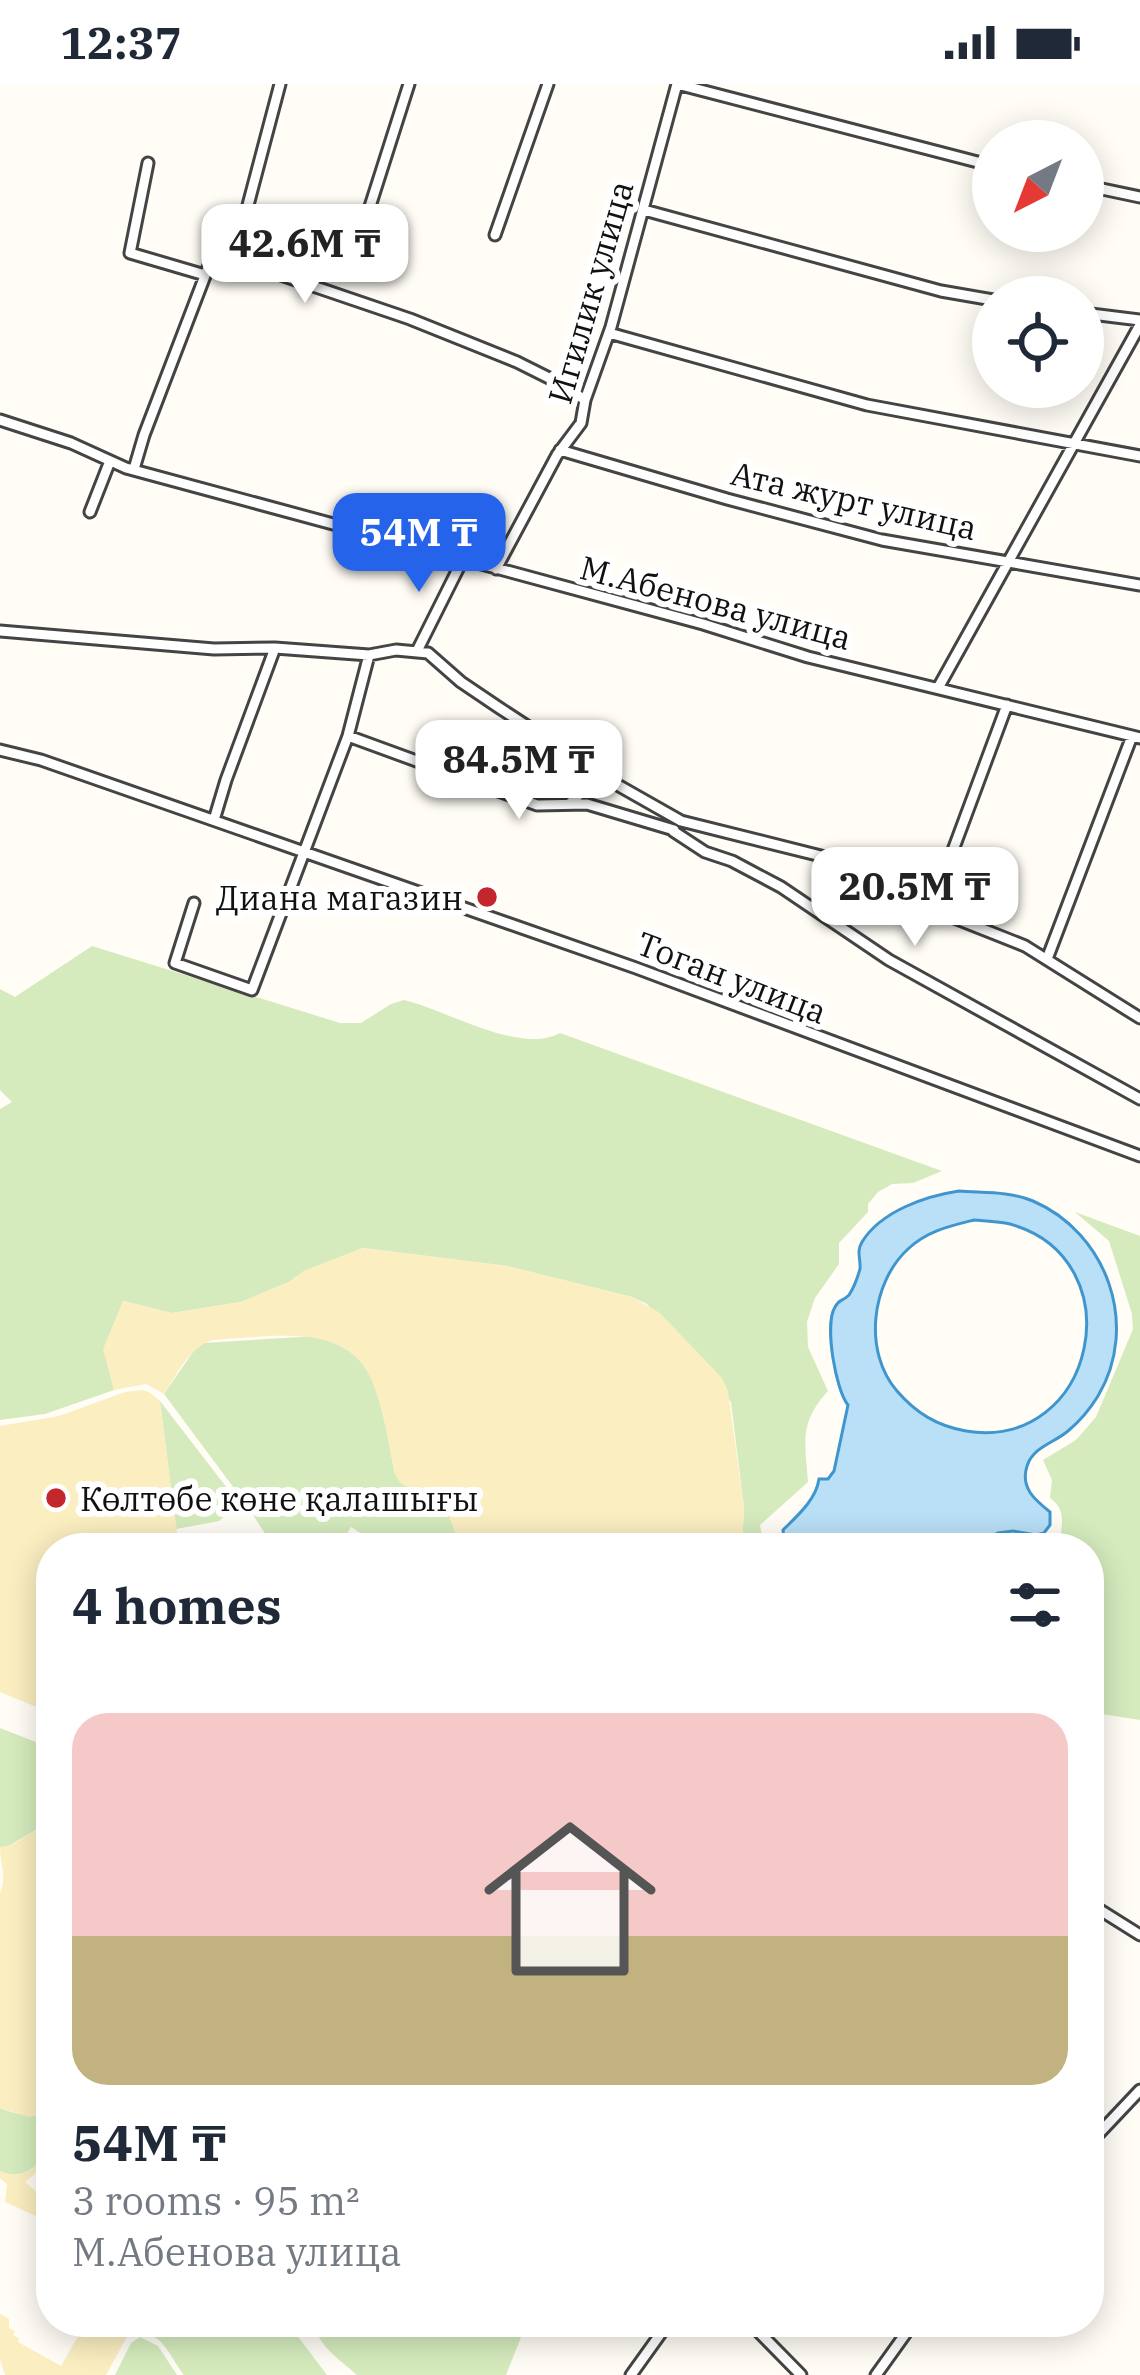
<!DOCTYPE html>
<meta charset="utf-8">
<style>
:root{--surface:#fff;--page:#f2f2f3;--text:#1f2937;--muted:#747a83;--line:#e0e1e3;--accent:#2563eb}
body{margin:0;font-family:"IBM Plex Serif",serif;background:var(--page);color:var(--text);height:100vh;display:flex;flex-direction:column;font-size:45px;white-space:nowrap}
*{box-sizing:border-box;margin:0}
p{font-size:39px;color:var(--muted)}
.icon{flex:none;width:66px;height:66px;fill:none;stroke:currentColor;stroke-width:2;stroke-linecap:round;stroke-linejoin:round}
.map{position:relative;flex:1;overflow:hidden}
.drawer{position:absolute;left:36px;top:1449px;width:1068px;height:804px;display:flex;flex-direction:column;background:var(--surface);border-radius:48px;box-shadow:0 6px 30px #0003}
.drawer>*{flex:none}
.needle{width:78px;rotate:222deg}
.tools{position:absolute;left:972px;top:36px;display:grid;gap:24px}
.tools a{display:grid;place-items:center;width:132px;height:132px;border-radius:50%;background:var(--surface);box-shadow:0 6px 30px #0003;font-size:60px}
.price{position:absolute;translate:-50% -102px;padding:0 27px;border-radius:24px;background:#fff;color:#222;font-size:39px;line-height:78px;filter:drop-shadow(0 3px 6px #0008)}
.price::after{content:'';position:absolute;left:50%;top:72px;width:36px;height:27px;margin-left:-18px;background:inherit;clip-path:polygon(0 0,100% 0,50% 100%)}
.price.selected{background:var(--accent);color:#fff}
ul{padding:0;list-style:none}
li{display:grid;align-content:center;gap:24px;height:636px;padding:0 36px}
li+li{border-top:3px solid var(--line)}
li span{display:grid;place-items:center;height:372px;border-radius:36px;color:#555}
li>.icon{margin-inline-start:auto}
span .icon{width:216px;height:216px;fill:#fffc;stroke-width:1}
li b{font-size:51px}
h2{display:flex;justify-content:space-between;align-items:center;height:144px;padding:0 36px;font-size:51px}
.status{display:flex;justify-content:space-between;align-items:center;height:84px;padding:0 60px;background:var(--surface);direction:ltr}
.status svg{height:33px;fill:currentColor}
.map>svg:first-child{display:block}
.green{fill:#d5ebbd}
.sand{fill:#fbeec1}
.water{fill:#b9e0f7;stroke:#3f96cf;stroke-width:3;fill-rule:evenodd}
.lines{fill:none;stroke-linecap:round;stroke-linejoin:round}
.street-casing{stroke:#444;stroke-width:15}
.street{stroke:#fff;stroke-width:9}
.poi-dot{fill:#c4262e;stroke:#fff;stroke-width:4.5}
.labels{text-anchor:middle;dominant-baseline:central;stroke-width:12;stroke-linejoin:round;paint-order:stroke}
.street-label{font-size:33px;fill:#111;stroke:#fff}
.poi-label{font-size:33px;fill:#111;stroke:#fff;text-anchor:end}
</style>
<div class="status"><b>12:37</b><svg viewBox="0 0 49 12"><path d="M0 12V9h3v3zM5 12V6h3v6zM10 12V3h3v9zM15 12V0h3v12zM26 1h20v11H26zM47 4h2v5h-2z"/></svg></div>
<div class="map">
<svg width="1140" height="2291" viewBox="0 0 1140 2291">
<rect width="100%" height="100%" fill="#fffdf5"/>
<path class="green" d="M92,862L340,939H361L391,920L404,916C447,926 519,971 560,949L942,1087L913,1099L892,1100L878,1108L868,1120V1128L839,1159V1180L815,1214L807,1238L808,1263L828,1307C799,1339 805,1357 808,1398L760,1441L764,1464H742L744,1424L731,1318L647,1220L632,1213L507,1182L363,1164L304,1187L289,1198L241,1218L172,1229L123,1217L104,1265L114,1306L45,1330L0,1336V1025L12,1018L0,1006V905L15,913Z
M1075,1128L1140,1152V1636L1089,1628V1464H990L1002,1458L1042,1464L1061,1449C1063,1434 1063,1423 1050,1414L1052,1396L1043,1376L1076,1356L1096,1333L1133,1245L1132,1230L1109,1157Z
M316,1252C334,1259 354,1266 366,1283C383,1309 388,1359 395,1389C403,1406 413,1403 429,1410C449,1421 454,1444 460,1464H383L351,1443L338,1464H274L248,1423L164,1310L193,1268L203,1259Z
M160,1317L234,1413L235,1423L219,1437L176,1445Z
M0,1644L51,1664V1737L7,1763H0Z
M0,2024C18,2031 32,2034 51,2028V2067C35,2082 23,2098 0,2087Z
M141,2238H287L327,2291H184C170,2273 162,2246 136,2249Z
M323,2238H527L506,2291H357C342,2277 320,2264 315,2243Z
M140,2253L158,2262L177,2291H115L131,2259Z"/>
<path class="sand" d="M363,1164L508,1182L632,1213L660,1229L722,1294L728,1307L744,1424L742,1464H564L559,1459L549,1455L533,1457L519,1464H460C454,1444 450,1421 429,1411C420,1406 410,1405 400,1399L395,1389C388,1359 384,1326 372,1297C347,1235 266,1254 212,1256C189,1264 177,1290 164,1310L146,1300L114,1306L103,1265L123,1217L172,1229L241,1218L289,1198L304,1187Z
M142,1306L149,1308L160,1317L179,1464H51V1629L0,1608V1342L59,1332L125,1308Z
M51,1737V1785L38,1801V1812L51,1834V2028L29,2033L0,2024V1809C7,1794 0,1779 0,1763L12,1761Z
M51,2067V2076L25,2098L38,2109L51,2113V2139L5,2118L7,2100L0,2094V2087C23,2098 35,2083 51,2067Z
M0,2230L9,2235V2244L15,2247L13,2251L19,2254L18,2258L61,2282L86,2238H135L106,2291H5L0,2275Z"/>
<path class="water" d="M959,1107C985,1109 1008,1107 1033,1117C1107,1149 1140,1241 1098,1312C1090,1325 1080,1337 1068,1347C1054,1359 1033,1363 1027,1382C1020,1404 1035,1416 1050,1428V1441L1044,1449L1036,1451L1013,1447L998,1449L967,1464H785L783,1446C797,1432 816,1416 819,1395H828L834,1387L848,1321C836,1307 824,1241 835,1223C840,1214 842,1218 849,1211C853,1205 858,1192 860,1185C861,1175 856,1168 862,1158C881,1127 926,1112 959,1107ZM974,1136C986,1137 999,1137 1010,1140C1136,1175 1096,1368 966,1347C937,1342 916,1329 897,1307C863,1268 871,1199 908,1165C927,1147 950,1142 974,1136Z"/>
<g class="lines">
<defs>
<path id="street" d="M148,79L130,169L205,191
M1083,101L1140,113
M644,126L941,207L993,216
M366,135L409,0
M495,151L548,0
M234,174L280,0
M1083,229L1140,236
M609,249L867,321L1140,372
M0,336L71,359L126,384L703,540L808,573L1140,654
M560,366L727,415L882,456L1140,501
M134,385L144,351L213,171L219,170L410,235L517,278L559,299L585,316
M90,428L110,377
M496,485L557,371L581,339L585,316L611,243L677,0L993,82
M0,547L214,565L275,564L369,571L396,566L428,569L461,598L498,623L614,699L681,737L825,773L880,794L933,820L942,829L1025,862L1140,934
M417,567L463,475
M938,604L1140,241
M348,652L537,721L587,720L674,746
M0,666L41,676L636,884L1140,1072
M569,720L590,701L597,689
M214,736L226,696L275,564
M673,747L705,768L732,777L781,803L889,876L1140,1015
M194,819L175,879L252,906L348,652L369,571
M933,820L1007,621
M1047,875L1132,652
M1089,1819L1140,1851
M1089,2060L1140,2006
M749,2238L801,2291
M631,2291L669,2238
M876,2291L914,2238"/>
</defs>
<use href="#street" class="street-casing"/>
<use href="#street" class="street"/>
</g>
<g class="poi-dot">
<circle cx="487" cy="813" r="12"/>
<circle cx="56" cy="1414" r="12"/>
</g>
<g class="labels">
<g class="street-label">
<text transform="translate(590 208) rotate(-74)">Игилик улица</text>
<text transform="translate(854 416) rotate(13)">Ата журт улица</text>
<text transform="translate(716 518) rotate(15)">М.Абенова улица</text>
<text transform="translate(732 893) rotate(21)">Тоган улица</text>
</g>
<g class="poi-label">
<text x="463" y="813">Диана магазин</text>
<text x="80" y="1414" text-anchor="start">Көлтөбе көне қалашығы</text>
</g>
</g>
</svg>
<div class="tools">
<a><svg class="needle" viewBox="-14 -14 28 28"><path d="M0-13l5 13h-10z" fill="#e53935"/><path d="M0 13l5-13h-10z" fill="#747a83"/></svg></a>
<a><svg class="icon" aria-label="locate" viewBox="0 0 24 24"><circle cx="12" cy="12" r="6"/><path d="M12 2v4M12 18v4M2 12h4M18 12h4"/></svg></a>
</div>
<b class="price" style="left:305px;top:222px">42.6M ₸</b>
<b class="price selected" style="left:419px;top:511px">54M ₸</b>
<b class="price" style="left:519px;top:738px">84.5M ₸</b>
<b class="price" style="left:915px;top:865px">20.5M ₸</b>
<section class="drawer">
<h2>4 homes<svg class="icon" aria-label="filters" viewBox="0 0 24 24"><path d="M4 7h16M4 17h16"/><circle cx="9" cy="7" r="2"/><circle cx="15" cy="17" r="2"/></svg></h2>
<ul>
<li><span style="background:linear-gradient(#f6c9c9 60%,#c2b280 0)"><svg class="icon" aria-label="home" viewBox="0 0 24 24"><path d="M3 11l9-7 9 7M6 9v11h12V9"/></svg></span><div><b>54M ₸</b><p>3 rooms · 95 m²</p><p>М.Абенова улица</p></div></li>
</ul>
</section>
</div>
